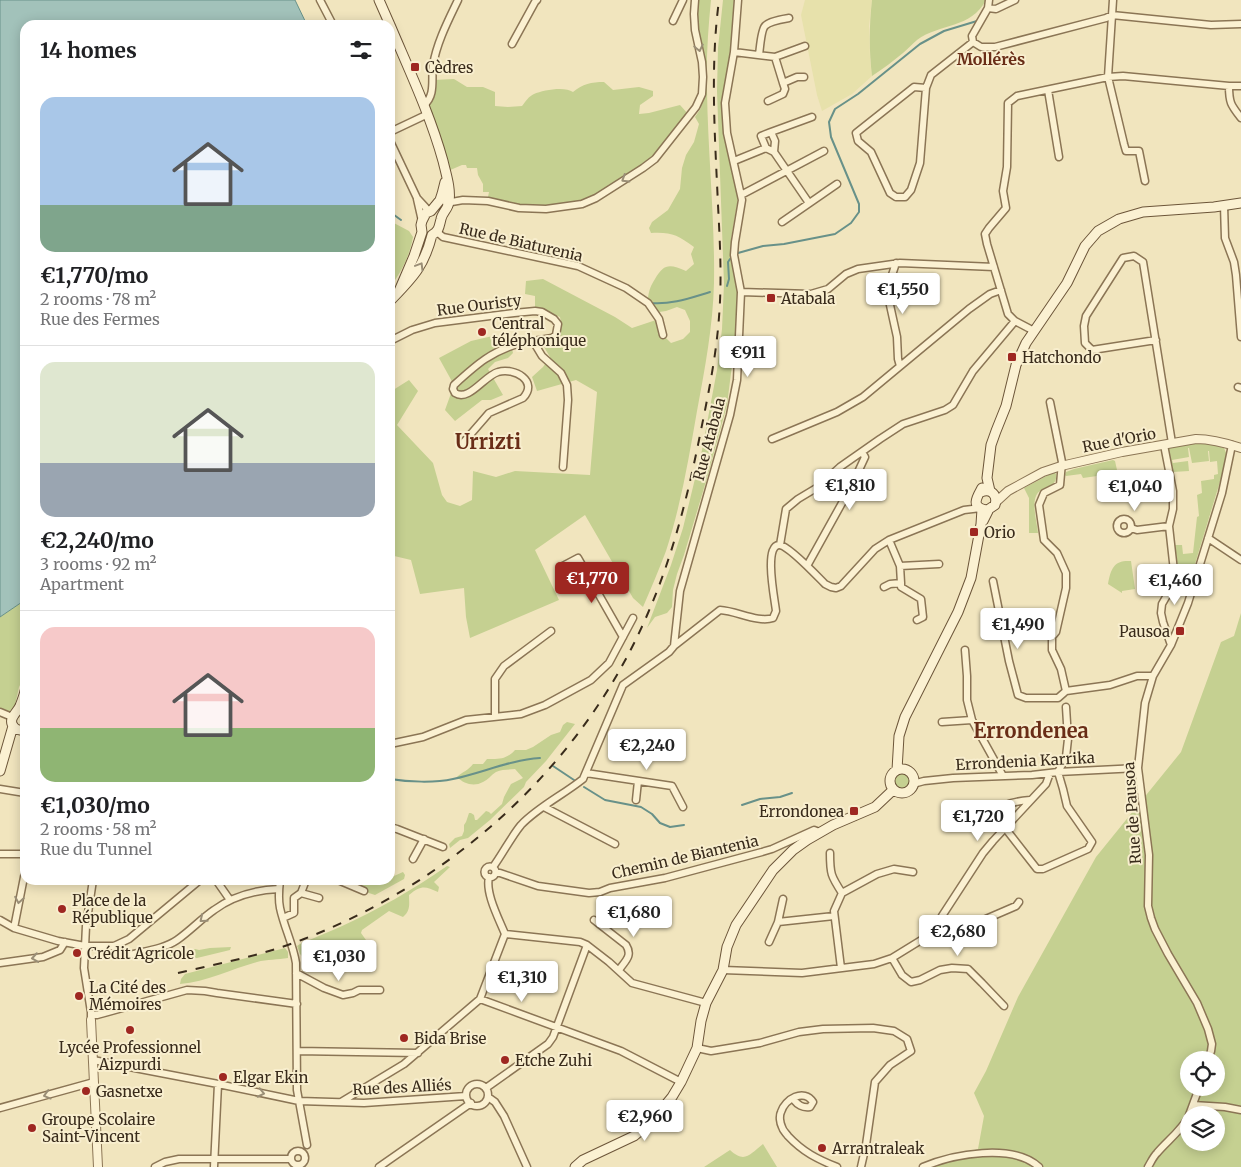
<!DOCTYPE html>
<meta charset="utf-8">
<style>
:root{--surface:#fff;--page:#f2f2f2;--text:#202124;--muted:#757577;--line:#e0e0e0;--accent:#9e2721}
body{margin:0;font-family:Merriweather,serif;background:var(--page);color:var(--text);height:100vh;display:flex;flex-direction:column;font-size:19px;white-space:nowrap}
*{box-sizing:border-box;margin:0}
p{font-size:16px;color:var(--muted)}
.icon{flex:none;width:28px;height:28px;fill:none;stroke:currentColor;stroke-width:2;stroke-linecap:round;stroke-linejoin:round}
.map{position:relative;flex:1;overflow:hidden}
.sheet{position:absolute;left:20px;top:20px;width:375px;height:865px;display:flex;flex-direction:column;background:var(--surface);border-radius:15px;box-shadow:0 2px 12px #0003}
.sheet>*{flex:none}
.controls{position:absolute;left:1180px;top:1051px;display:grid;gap:10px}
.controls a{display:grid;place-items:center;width:45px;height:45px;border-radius:50%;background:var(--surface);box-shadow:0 2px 12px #0003;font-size:25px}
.price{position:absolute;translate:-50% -42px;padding:0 11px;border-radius:5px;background:#fff;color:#222;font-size:16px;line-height:32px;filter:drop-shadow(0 1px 2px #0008)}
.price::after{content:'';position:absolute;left:50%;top:30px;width:15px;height:11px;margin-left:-8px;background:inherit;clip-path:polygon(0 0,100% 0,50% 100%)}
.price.active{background:var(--accent);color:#fff}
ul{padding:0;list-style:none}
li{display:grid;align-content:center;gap:10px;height:265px;padding:0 20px}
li+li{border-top:1px solid var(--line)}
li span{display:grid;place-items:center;height:155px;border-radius:15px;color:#555}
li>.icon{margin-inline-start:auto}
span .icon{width:90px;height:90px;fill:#fffc;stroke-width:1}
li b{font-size:21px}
h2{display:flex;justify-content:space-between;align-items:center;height:60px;padding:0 20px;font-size:21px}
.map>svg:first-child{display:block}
.farmland{fill:#e7e1ab}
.green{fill:#c5d091;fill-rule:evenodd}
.water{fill:#a2c2ba;stroke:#689189}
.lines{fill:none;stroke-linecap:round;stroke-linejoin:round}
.stream{stroke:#689189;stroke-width:2}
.minor-casing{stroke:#8b7555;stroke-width:9}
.tertiary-casing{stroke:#8b7555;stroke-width:10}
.secondary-casing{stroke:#6c5539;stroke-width:11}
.minor{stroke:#fbf1d2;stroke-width:6}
.tertiary{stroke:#fbf1d2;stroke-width:8}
.secondary{stroke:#fbf1d2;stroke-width:9}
.rail{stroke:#392b1b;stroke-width:2;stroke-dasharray:9 9;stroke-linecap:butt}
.oneway{stroke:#9a8e76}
.poi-dot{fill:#9e2721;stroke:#f8eece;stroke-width:2}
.labels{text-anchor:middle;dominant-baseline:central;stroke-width:4;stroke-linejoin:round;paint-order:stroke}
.poi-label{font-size:15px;fill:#392b1b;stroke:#f8eece;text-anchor:start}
.street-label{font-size:15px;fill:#392b1b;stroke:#f8eece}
.neighbourhood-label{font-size:16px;font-weight:bold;fill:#692d17;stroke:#f8eece}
.district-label{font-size:20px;font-weight:bold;fill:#692d17;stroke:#f8eece}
</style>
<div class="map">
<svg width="1241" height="1167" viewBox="0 0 1241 1167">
<rect width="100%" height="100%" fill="#f1e5be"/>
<path class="farmland" d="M805,0H872L869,26L870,59L872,76L852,94L822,111L817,95L801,15Z"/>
<path class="green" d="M697,0H711C708,30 706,60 707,91C708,155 715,219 714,283C713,326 705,368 697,411C689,457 681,505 666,551C659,570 651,588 643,607L633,598L585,515L535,550L559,600L470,638L466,617L464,588L420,594L411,560L390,555V392L409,380L418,391L397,425L433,463L442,495L447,502L460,506L472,500L473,471L496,477L515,471L590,475L597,392L576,380L537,391L532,377L543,367L550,357L544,347L555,338L562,327L560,317L535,307V296L525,294L526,281L543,279L615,317L632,328L659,319L663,335L671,343L683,339L690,332V321L685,310L677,307L666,311L659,312L648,298C649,290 651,285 655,279C664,263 670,264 686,271L694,264L691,254L694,247C677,235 672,232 651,233L649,228L652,222L668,210L680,189L682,168L686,155L694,142L699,124L695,117L701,108L703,77L695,30Z
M723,0H734L730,54L723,96L722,110L724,138L731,162L738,198L731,239V253L736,280L738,298L734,349L727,405L707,478L684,555L677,574L673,590L672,607L667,613L655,617L647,628L671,565L683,528L702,450L717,370L722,329L724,284L717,91L718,48Z
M872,0H986C971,29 940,23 917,40C912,44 908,49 903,53C893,61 883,69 872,76C869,51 869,26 872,0Z
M454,79L467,87H483L495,92V106L508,107L522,106C525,102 529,96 534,94C543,90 565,86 573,92C583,84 591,82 604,82L613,90L639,87L653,91V96L640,105L639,114L649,113L680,105L689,115L655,159L596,198L546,209L494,201L488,197L489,192H483V184L478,175L477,168H467L466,165H462L448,171L428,104L434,80Z
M392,222L409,231L413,237C410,255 401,273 390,287V241Z
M497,335L510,342L513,353L508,358L495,362L488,369L503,395L491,400H482L455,421L445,410L454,385L439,358L471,341Z
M1193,444C1204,443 1214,444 1224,448L1227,455L1222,475L1188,587L1176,583L1178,568L1175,545H1182L1183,554L1193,553L1197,517L1199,516L1197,495L1202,493L1201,481L1214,479V475L1218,474L1217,461L1210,462L1209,451H1208L1209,461L1192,463L1189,448H1188L1189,457L1172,460L1173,463L1188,461L1189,471L1173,472L1168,449L1169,448Z
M1113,460L1115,461L1117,470L1104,472L1106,490L1099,489L1097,476L1083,478L1081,474L1066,476L1065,475L1066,472L1074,469Z
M1054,472L1056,474C1058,489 1041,485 1036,496C1032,505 1037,523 1038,533H1029V498L1024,488Z
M1131,561L1135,589L1122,591V593L1108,584C1111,568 1114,560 1131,561Z
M25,600V675L19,687L15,705L9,712L0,710V617Z
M1241,613V1167H923L978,1149L984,1116L974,1093L986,1071L1018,997L1096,857L1181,752L1221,642L1234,636ZM1189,1060H1216V1088H1189ZM1189,1115H1216V1142H1189Z
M567,722L575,724L546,761L526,782L524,787L490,820L468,838L460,840L450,848L449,844L455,838L462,836L464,831V825L466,822L469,813H471L474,815L475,820H477L486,811L489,812L491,814L502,804L504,797L511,784L523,778L515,769C508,770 502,769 496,772C491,775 488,780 483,782C474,787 464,784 457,777C462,772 469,770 473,764H483L487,759C499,759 506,760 515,750H526L533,747L551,735L560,732L563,725Z
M890 781a12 12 0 1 1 24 0a12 12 0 1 1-24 0Z
M447,866L450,867L434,882L439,887L438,892C425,886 421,885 409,895C409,904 411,910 403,917L389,911L362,930L361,933L366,940C354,950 334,949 320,953L312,948L308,951L309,956L303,957L300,954L297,946L300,944C313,938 327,933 340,927C377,910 413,890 447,866Z
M403,872L405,875L404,879L375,895L366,892L356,881L390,880V874L394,876Z
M231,947L230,950L197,958L186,959L176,960L169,957L138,959L137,956L153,951L163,950H174L181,952L195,949L199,950L210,948Z
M285,948L288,952V958C278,960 267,959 257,962C231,969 207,982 180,984L181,979L185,974Z
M763,1144L777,1167H704L730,1150C745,1164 750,1154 763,1144Z"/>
<path class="water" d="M0,0H295L307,25H25V600L0,617Z"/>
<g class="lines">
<path class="stream" d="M390,212L401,220
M738,253L763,246L784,244L835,234L851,223L859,212V204L831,137L829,122L835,109L858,94L920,44L944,31L977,21
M727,286L729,279L728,262L730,259
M650,303C671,305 690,298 710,292
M553,766L574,780
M390,779C408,782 435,783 453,779C482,773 510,760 540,758
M584,787L605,800L641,807L652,814L660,823L670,827L684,825
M742,805L760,799L780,797L792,793"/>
<defs>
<path id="minor" d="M320,0L333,25
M1113,0L1108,77L1124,144L1126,151H1139L1145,181
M988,8L996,9L1015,0
M673,21L683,0
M973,42L972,36L988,8L989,0
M512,44L535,2L537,0
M734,52L775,57L805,46
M759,55C760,48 761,30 765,26C769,21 783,19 789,18
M775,57L783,83
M1229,86C1229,103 1231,105 1241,118
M926,88L914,87L856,133L858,141L871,152L890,193L896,197H905L911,190L920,163L926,88L931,75L973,42L981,47H995L1106,18L1112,15L1211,25L1241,24
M1048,90L1059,157
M768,101L783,94L785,89L783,83L797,77H804
M424,105C436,95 431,79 433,65C437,42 448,21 458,0
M390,132L428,114
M390,141L417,198L429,211
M766,148L761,136L771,132
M774,152L809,203
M734,161L766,148L774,152L775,141L771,132L812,117
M741,195L824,151
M417,199L422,221
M446,203L463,200L488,201L519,208L546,209L582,204L596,198L643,168L655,159L696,107L702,94L703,77L702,62L695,30L694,14L695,0
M1224,205L1225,238L1234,262L1236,275L1241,337
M782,222L837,184
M437,232L443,237L578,266L626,288L648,303L659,319L663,335
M896,263L889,284L888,296L897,337L898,359L900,366
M741,292L811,294L828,289L846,274L858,269L900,263L994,267
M1034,331L1015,321L1008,314L987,244L985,234L989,228L1006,208L1003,191L1007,167L1008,103L1017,96L1108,77L1123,76L1229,86H1241
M1156,340L1092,350L1085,343L1084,326L1086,316L1123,258L1134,256L1143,262L1172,443
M390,341L412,330L435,323L514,313L535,311L542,312L554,319L558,324L556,335L552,338C542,340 531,341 521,343C491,351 476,365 454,385L453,389L455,393C469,402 484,376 498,372C514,367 539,381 523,398L489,413L463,443
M533,341L542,356L561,373L567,385L568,400L563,467
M1238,387L1241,388
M1050,402L1062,462L1060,485L1044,493L1039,505L1044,540L1057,553L1066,573V588L1056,632L1052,637V650L1061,669L1066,691L1110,685L1137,676H1153
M772,439L837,412L863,397L969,309L990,294L1001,290
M1164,445L1173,491V509L1169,526L1174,571V583L1162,604L1161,613L1163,622L1171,645
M1117 526a7 7 0 1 1 14 0a7 7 0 1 1-14 0Z
M1131,528L1137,530L1169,526
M1208,538L1241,560
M889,540L900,566
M780,545L786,509L798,499L818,487L840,467L880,439L903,424L945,410L953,405L973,371L1015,321
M807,566L852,485L865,457L862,452
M561,567L578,558L623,637
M993,581L1009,661L1018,695L1026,698H1058L1066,691
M901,583L900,566L939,564
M884,587L890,584L901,583V587L921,599L923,617L917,620
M674,646L680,591L730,415L737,380L741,292L734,255L735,242L742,200L727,133L725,103L734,52L738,0
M965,650L967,676V700L972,720L1003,776
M0,712L12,717
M495,716V679L504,666L551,631
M942,722L972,720
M390,744L423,737L466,720L521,714L545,705L591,680L609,663L633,618
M586,773L672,786L683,807
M913,784L924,781L953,778L1032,775L1058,772L1138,768
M0,789L25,793
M636,800L638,781
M544,807L615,844
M982,820C1000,806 1007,802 1030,800
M390,827L397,829L443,847
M1005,828L1037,869H1043L1088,849L1092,842L1067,806L1063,789L1058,772L1066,757L1068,739L1066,707
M830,853C830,874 831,876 842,893
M0,854H25
M413,859L424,839
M484.5 872a5.5 5.5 0 1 1 11 0a5.5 5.5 0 1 1-11 0Z
M493,867C502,855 511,837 521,825C538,807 563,795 583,779L623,685L669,652L674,646L720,610C737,611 758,623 773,618L776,611C775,601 763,543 780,545C790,547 817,576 825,584L831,587L836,588L841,586L875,549L889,540L964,510L981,508
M496,873H500L538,886L589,893L600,892L610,888L665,878L762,852L772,849L814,830L819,832
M216,880L230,900
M280,880C279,889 278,899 280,908C284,927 293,944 296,963L297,1090L307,1145
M338,880L364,891
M301,893L319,898
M283,918L294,913V898L301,893L306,880
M0,920L14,928L58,941L85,946H114L129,939L200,880
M594,920L626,945C633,956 625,961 619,970
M778,922L834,916
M939,927L942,916L983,853L993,841L1046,784L1050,773
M939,927L972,925L1016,906L1019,902
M14,928L25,872
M505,934L580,942L587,945L609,962L632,983L706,1003
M769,942L778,922L783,899
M114,946L129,955C145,951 164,949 177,940C190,931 201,919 214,910C233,896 255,890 279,889
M892,958L902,975L911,982L920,980L940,970L952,968L968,969L982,983L1004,1006
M0,963L43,957L60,950L65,942
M841,968L834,911L842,893L877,874L894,869L913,872
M723,970L802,973L874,964L892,958L931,934L939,927
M296,973L324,988L343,995L353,993L359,990H380
M480,999L621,1051L681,1082
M91,1015H97L187,990L205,991L217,993L297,1004
M91,1019V1012L84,968L86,926L93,880
M697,1048L711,1051L760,1043L799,1032L823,1029L873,1028L894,1031L907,1039L911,1051L890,1065L875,1082L866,1145L861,1167
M297,1051L418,1053
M93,1060L218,1084L299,1101L364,1103L466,1096
M1208,1060L1211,1051L1212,1044L1208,1029L1197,1003L1168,954L1155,929L1151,918L1148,906L1149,855L1138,768L1145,703L1153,676L1171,645L1188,603L1222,493L1232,445
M466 1095a11 11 0 1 1 22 0a11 11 0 1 1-22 0Z
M486,1088L548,1044L553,1037L587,945
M488,1097L495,1102L504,1116L527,1167
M793,1099C798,1105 802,1108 810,1107L813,1102C804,1088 785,1099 781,1112C779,1116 780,1123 782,1127C783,1131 786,1133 788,1136C803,1152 817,1159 837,1167
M341,1102L404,1064L480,999L505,934C499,919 485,893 489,877
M1193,1105L1225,1107L1241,1110
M0,1108L94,1082
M1189,1115L1199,1088
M291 1158a7 7 0 1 1 14 0a7 7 0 1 1-14 0Z
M155,1167L165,1162L179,1159H291
M214,1167L218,1084
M379,1167L471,1103
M923,1167C953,1154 1013,1143 1039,1167
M1148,1167C1151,1162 1153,1157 1157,1153C1167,1141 1181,1131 1189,1116"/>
<path id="tertiary" d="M996,502L1008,491L1043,472L1061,466L1122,452L1196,439C1212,439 1226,443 1241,448
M91,1020L98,1167"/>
<path id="secondary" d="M379,0L390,25
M390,25C409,70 430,114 443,161C446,174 451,188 449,202C448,209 442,213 441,219C439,227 439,231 432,235
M399,291L414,256L422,232L421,225L422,221L426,213L431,211L440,200L442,194L445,182
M390,301C412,278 424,267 432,235
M982,488C977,497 970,507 986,510
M990,491L987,478L991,445L996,431L1006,406L1016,365L1026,343L1067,283L1085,246L1098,231L1119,219L1143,212L1214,207L1241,203
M981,492C991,488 998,495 995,505L989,509L983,521
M25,691C24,696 22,701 20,706C17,713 7,719 14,727C17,731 21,730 25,729
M890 781a12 12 0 1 1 24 0a12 12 0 1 1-24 0Z
M897,770L899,736L905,717L958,612L971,578L981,524L982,509
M0,771L13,726
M575,1167L583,1160L634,1136L653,1120L672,1097L681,1082L697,1048L701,1021L706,1003L723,970L727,947L736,925L773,870L793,850L807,840L833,825L875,807L893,790"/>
</defs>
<use href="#minor" class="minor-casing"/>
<use href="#tertiary" class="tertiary-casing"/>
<use href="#secondary" class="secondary-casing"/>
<use href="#minor" class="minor"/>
<use href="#tertiary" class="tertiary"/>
<use href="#secondary" class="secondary"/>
<path class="rail" d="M178,973C221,963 264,955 304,939C456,880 584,763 648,613C672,558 687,499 699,440C707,400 716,359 719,317C722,280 720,243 718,205C715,137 710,68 719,0"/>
</g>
<defs><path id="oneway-chevron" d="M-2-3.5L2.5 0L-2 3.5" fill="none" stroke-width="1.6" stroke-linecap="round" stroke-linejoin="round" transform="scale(1.25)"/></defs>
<g class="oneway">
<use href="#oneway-chevron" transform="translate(699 48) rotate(78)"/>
<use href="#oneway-chevron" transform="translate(625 179) rotate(148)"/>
<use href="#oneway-chevron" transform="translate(420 266) rotate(-59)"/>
<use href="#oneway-chevron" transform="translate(19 900) rotate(100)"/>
<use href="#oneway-chevron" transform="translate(203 919) rotate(141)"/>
<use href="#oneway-chevron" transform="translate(35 958) rotate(171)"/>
<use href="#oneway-chevron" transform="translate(261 1093) rotate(12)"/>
<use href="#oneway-chevron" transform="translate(47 1095) rotate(165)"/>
</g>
<g class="poi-dot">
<rect x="410" y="62" width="10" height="10" rx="2.5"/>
<rect x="766" y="293" width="10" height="10" rx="2.5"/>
<circle cx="482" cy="332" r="5"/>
<rect x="1007" y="352" width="10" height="10" rx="2.5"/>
<rect x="969" y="527" width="10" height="10" rx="2.5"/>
<rect x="1175" y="626" width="10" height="10" rx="2.5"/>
<rect x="849" y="806" width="10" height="10" rx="2.5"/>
<circle cx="62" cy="909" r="5"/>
<circle cx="77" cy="953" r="5"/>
<circle cx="79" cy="996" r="5"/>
<circle cx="130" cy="1030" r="5"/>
<circle cx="404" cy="1038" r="5"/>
<circle cx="505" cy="1060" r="5"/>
<circle cx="223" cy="1077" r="5"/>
<circle cx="86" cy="1091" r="5"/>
<circle cx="32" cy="1128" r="5"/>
<circle cx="822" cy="1148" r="5"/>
</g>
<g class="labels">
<g class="poi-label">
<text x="425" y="67">Cèdres</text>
<text x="781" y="298">Atabala</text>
<text x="492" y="323">Central<tspan x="492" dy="17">téléphonique</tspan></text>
<text x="1022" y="357">Hatchondo</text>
<text x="984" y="532">Orio</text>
<text x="1170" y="631" text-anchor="end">Pausoa</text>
<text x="844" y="811" text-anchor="end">Errondonea</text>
<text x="72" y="900">Place de la<tspan x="72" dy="17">République</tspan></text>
<text x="87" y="953">Crédit Agricole</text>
<text x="89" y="987">La Cité des<tspan x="89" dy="17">Mémoires</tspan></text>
<text x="414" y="1038">Bida Brise</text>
<text x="130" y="1047" text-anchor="middle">Lycée Professionnel<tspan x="130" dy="17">Aizpurdi</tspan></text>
<text x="515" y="1060">Etche Zuhi</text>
<text x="233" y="1077">Elgar Ekin</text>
<text x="96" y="1091">Gasnetxe</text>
<text x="42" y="1119">Groupe Scolaire<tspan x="42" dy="17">Saint-Vincent</tspan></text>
<text x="832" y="1148">Arrantraleak</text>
</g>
<g class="street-label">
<text transform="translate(521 242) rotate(13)">Rue de Biaturenia</text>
<text transform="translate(479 305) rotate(-7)">Rue Ouristy</text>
<text transform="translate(709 439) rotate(-75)">Rue Atabala</text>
<text transform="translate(1119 440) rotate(-11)">Rue d'Orio</text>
<text transform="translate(1025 761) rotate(-3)">Errondenia Karrika</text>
<text transform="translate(1132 813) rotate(-94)">Rue de Pausoa</text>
<text transform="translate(685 857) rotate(-13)">Chemin de Biantenia</text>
<text transform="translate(402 1087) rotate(-3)">Rue des Alliés</text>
</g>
<g class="neighbourhood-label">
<text x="991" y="59">Mollérès</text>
</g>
<g class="district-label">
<text x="488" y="441">Urrizti</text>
<text x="1031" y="730">Errondenea</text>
</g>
</g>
</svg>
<div class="controls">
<a><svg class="icon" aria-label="locate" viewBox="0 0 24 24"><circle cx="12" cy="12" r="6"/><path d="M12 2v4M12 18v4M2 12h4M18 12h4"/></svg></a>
<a><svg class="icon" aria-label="layers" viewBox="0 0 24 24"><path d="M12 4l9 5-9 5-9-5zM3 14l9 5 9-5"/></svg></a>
</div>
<b class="price" style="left:903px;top:315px">€1,550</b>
<b class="price" style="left:748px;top:378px">€911</b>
<b class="price" style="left:850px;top:511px">€1,810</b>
<b class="price" style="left:1135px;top:512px">€1,040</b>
<b class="price active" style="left:592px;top:604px">€1,770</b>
<b class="price" style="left:1175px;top:606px">€1,460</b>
<b class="price" style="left:1018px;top:650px">€1,490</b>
<b class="price" style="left:647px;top:771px">€2,240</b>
<b class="price" style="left:978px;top:842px">€1,720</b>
<b class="price" style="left:634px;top:938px">€1,680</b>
<b class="price" style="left:958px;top:957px">€2,680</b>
<b class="price" style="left:339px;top:982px">€1,030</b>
<b class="price" style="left:522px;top:1003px">€1,310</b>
<b class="price" style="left:645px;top:1142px">€2,960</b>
<section class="sheet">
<h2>14 homes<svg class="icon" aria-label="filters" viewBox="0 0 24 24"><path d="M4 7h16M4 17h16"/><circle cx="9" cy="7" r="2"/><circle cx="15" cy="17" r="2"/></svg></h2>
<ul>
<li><span style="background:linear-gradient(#a9c7e8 70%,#7fa58c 0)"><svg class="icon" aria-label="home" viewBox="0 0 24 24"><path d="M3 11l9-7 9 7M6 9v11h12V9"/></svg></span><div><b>€1,770/mo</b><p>2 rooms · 78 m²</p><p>Rue des Fermes</p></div></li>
<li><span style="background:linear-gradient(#dfe7d0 65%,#9aa5b1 0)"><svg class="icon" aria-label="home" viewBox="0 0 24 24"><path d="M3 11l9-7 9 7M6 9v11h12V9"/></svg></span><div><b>€2,240/mo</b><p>3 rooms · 92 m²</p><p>Apartment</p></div></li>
<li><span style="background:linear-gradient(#f6c9c9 65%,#8fb573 0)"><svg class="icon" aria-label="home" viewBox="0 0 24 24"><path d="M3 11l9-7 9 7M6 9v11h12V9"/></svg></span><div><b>€1,030/mo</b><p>2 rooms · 58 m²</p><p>Rue du Tunnel</p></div></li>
</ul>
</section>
</div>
